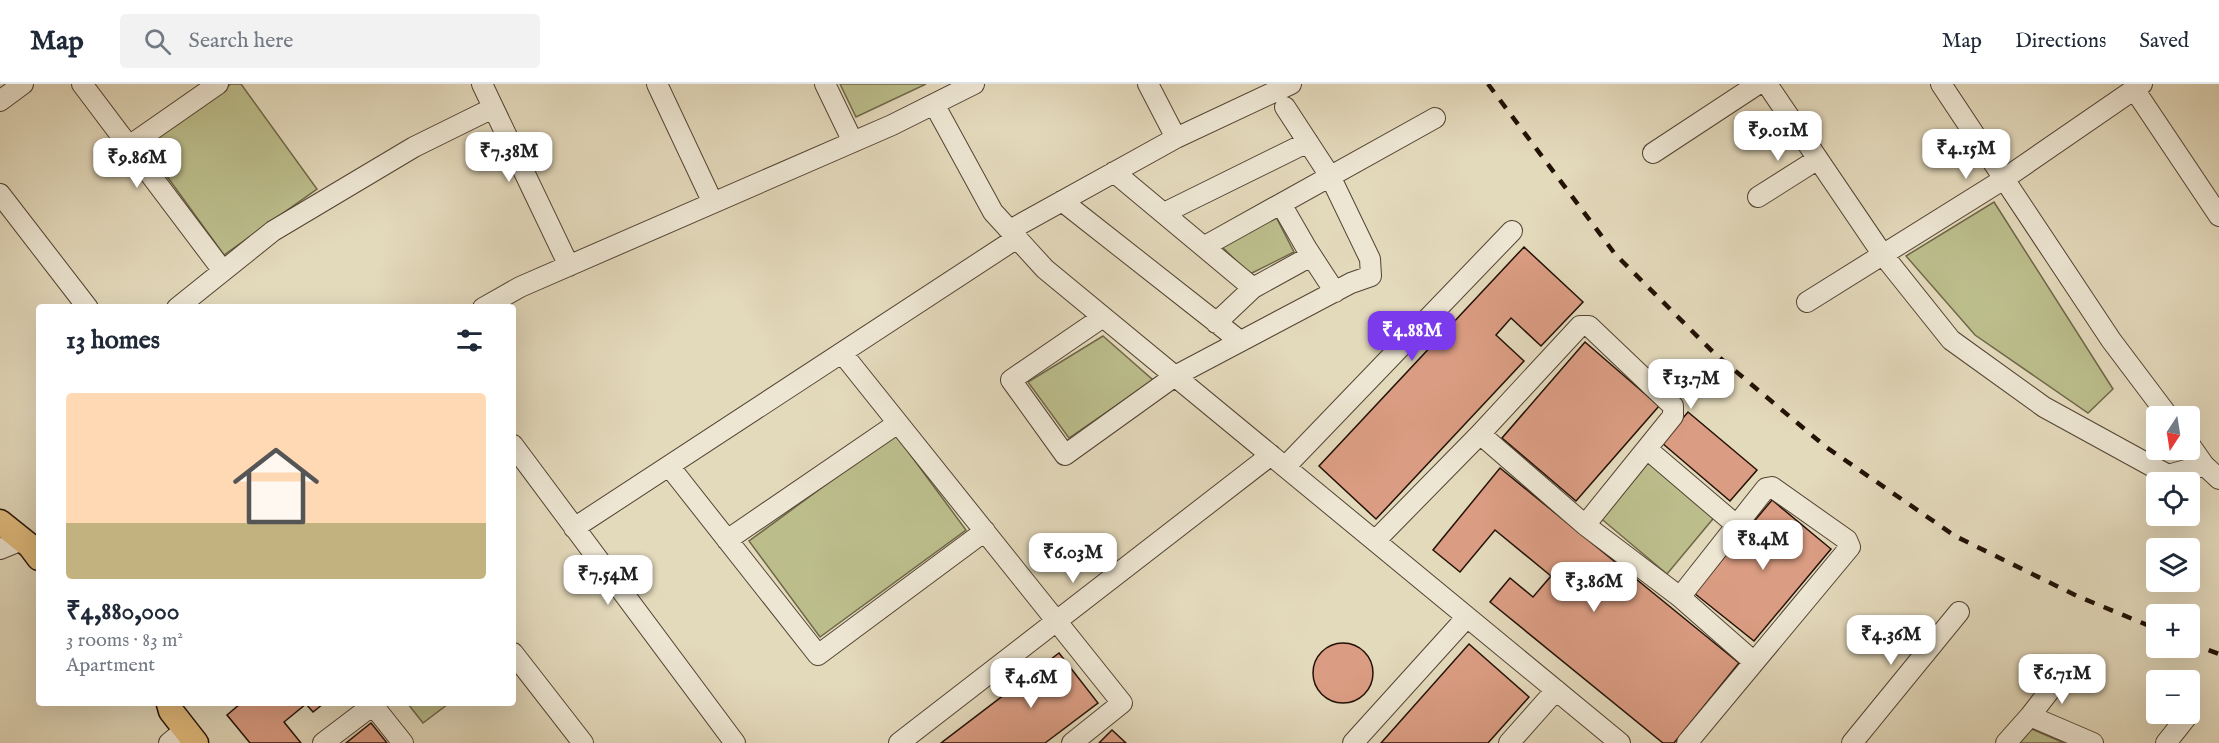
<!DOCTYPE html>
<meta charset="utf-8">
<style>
:root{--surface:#fff;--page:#f2f2f3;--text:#1f2937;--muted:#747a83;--line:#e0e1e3;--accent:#7c3aed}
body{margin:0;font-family:"IM FELL English",serif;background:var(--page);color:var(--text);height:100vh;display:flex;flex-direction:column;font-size:22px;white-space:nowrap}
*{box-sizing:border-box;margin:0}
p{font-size:20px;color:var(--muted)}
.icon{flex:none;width:33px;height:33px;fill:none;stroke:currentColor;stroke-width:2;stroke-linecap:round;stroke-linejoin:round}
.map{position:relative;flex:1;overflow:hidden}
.side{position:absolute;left:36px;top:220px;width:480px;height:402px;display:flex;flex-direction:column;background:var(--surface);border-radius:6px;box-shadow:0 6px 24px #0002}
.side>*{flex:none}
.needle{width:39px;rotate:192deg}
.buttons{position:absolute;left:2146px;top:322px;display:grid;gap:12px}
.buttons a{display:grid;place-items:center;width:54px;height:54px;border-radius:6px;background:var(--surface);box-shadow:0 6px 24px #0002;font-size:30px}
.price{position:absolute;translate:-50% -51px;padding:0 14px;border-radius:12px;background:#fff;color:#222;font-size:20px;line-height:39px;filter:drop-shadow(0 2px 3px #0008)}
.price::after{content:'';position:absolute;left:50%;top:36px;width:18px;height:14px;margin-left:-9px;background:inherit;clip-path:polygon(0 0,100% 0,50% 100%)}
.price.selected{background:var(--accent);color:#fff}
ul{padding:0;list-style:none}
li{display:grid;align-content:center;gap:12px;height:318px;padding:0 30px}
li+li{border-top:2px solid var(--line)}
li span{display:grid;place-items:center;height:186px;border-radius:6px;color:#555}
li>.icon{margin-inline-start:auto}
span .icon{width:108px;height:108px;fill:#fffc;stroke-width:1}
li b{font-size:26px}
h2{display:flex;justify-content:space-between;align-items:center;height:72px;padding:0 30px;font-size:26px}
header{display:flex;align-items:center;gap:36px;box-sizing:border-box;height:84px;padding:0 30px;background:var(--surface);border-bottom:2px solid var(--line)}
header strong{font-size:28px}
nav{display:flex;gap:33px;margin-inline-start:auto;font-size:21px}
.search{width:420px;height:54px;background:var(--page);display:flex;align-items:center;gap:15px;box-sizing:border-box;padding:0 21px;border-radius:6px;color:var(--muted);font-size:22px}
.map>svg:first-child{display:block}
.green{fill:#bbbd8b;stroke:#6f6748;stroke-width:1.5}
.building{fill:#da9c82;stroke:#231106;stroke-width:1.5}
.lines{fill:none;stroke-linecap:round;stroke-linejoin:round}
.minor-casing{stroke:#534333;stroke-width:22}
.major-casing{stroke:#231106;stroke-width:27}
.minor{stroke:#ede6d3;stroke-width:20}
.major{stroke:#e2bc7e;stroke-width:24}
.rail{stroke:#231106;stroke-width:4.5;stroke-dasharray:10 10;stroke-linecap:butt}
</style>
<header>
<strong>Map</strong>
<div class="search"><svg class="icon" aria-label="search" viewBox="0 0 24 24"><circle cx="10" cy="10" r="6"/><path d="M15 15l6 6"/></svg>Search here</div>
<nav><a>Map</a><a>Directions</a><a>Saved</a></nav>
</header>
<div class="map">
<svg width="2219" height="659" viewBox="0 0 2219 659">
<rect width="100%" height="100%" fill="#e3d9bb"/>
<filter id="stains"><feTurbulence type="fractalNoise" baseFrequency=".00333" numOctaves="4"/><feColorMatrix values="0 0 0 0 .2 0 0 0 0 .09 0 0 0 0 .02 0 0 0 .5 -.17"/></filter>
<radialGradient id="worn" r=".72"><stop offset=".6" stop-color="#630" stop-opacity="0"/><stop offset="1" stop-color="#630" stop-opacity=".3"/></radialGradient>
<path class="green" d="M231,0H241L317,105L224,171L145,62Z
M840,0H926L856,33Z
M1994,118L2113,305L2088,329L1975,251L1906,172Z
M1276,133L1294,168L1250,190L1220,161Z
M1103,252L1153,296L1069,354L1028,298Z
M895,350L966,446L820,553L749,457Z
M1647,373L1717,430L1667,490L1598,432Z
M408,620H448L423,639Z
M2027,643L2064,659H2014Z"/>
<path class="building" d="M1524,163L1583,218L1541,262L1511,234L1496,251L1524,277L1376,435L1319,382Z
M1585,258L1659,322L1576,417L1502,354Z
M1688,328L1757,386L1730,417L1662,359Z
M1500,384L1739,579L1674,659H1663L1490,518L1510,494L1533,513L1551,492L1495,446L1460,488L1433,466Z
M1772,416L1831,465L1754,557L1694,509Z
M1313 589a30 30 0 1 1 60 0a30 30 0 1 1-60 0Z
M1469,560L1529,613L1488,659H1381Z
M1059,569L1098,619L1045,659H941Z
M240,620H323L313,628L306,620L284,638L301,659H250L227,631Z
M371,639L387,659H346Z
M1112,646L1126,659H1099Z"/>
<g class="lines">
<defs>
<path id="minor" d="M82,0L223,187
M482,0L569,182
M657,0L713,119
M825,0L853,58
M1148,0L1176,54
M1767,0L1883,171L1951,256L2044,323L2168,391L2204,381
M1941,0L2111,256L2169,333
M2134,5L2219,132
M0,17L23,0
M934,20L993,128L1045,185L1620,659
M129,62L218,0
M1653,69L1758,0
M1114,88L1253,204
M0,110L88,224
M1758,113L1818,75
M1062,117L1240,257
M1164,129L1308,58
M1010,146L1176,54L1291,0
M1205,162L1435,34
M1307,165L1335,208
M1807,218L2004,95L2142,0
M177,224L273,147L414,63L493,24
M483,224L520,203L892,41L974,0
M1103,233L1011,296L1065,371L1175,292L1351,199L1371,192L1370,175L1330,92L1285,23
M1216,239L1253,204L1311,172L1281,120
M842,269L1122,619L1072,659
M1480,350L1585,441L1680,513L1754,578
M513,361L735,659
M2190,361L2204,381L2219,395
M1647,365L1735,440
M669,382L818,571L985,447
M1285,383L1512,147
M574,444L1017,154
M727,456L898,339
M1375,457L1480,350L1580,242H1589L1673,322V332L1585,441
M0,465L22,456
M1680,513L1766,404L1772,403L1847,456L1850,463L1687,659
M513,569L583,659
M372,620L403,659
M2030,632L2064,588
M169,659L185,646
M323,659L373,621
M899,659L1271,371
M1353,659L1467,533
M1509,659L1556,606
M1852,659L1959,528
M2006,659L2030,632L2093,659
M2166,659L2189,630"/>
<path id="major" d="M0,438L30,462L39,474
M169,620L171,627L196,659"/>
</defs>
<use href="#minor" class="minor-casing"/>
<use href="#major" class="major-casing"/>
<use href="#minor" class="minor"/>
<use href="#major" class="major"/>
<path class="rail" d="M1488,0L1615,170L1714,269L1826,363L1955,452L2077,512L2157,545
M2190,559L2219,570"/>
</g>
<rect width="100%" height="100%" filter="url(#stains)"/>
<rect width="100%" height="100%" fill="url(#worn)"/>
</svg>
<div class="buttons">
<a><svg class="needle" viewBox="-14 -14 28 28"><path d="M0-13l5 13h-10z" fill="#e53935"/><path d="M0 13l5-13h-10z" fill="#747a83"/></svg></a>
<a><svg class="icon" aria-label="locate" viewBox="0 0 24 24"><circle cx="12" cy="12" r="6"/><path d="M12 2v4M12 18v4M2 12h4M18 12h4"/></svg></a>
<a><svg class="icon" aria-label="layers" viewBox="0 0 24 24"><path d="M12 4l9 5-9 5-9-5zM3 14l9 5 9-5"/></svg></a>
<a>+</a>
<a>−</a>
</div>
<b class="price" style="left:1778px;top:78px">₹9.01M</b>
<b class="price" style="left:1966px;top:96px">₹4.15M</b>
<b class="price" style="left:509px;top:99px">₹7.38M</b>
<b class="price" style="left:137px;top:105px">₹9.86M</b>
<b class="price selected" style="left:1412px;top:278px">₹4.88M</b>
<b class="price" style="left:1691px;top:326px">₹13.7M</b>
<b class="price" style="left:1763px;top:487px">₹8.4M</b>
<b class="price" style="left:1073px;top:500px">₹6.03M</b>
<b class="price" style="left:608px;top:522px">₹7.54M</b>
<b class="price" style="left:1594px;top:529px">₹3.86M</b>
<b class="price" style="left:1891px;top:582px">₹4.36M</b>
<b class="price" style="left:2062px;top:621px">₹6.71M</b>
<b class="price" style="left:1031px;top:625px">₹4.6M</b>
<section class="side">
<h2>13 homes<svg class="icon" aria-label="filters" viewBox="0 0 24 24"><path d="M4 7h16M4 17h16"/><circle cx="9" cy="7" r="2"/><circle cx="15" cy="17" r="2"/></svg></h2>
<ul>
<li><span style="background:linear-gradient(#ffd9b3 70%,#c2b280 0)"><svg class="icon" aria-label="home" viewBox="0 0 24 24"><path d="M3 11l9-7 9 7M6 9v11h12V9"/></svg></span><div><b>₹4,880,000</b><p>3 rooms · 83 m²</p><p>Apartment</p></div></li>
</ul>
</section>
</div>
